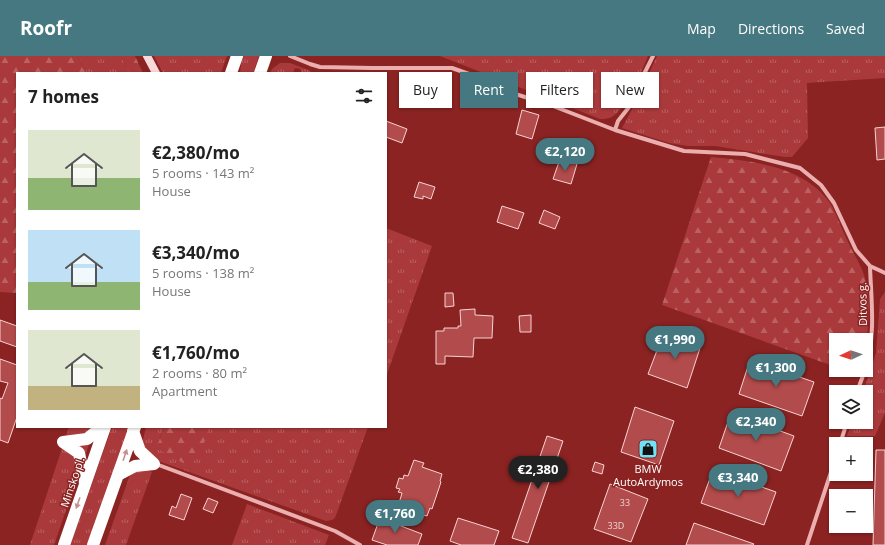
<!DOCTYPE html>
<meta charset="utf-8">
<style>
:root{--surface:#fff;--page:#f6f6f6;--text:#222;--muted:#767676;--accent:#467881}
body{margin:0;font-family:"Open Sans",sans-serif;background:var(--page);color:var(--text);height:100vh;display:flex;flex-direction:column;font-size:15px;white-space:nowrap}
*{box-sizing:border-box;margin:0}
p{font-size:13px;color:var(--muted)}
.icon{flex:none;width:22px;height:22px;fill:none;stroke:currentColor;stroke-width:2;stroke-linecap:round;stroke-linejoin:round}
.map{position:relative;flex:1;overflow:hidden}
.details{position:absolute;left:16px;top:16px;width:371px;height:356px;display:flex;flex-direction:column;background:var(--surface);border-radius:0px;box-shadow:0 1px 3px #0004}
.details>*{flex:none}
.banner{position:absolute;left:399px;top:16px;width:380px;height:36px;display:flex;gap:8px}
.needle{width:26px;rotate:266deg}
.tools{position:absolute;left:829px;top:277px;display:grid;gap:8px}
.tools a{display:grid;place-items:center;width:44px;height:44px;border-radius:0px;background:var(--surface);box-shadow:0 1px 3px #0004;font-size:20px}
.price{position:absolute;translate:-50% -34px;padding:0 9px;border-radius:14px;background:var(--accent);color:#fff;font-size:13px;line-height:26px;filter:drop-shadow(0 1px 2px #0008)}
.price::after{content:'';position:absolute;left:50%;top:24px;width:12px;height:9px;margin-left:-6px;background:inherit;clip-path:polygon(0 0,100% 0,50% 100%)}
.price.current{background:#222;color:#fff}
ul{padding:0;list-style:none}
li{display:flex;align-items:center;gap:12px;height:100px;padding:0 12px}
li span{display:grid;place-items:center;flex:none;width:112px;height:80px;border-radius:0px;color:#555}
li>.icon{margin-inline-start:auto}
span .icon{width:48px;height:48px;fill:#fffc;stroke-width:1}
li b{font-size:17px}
h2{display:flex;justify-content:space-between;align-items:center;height:48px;padding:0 12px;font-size:17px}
.pill{padding:0 14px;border-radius:0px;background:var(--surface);box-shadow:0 1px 3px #0004;font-size:14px;line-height:36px}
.pill.current{background:var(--accent);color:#fff}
header{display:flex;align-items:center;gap:24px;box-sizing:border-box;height:56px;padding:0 20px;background:var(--accent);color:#fff}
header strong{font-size:19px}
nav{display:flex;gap:22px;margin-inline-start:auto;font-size:14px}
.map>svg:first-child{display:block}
.grass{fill:url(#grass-tufts)}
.forest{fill:url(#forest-firs)}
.building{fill:#b24b4b;stroke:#f8d3d4}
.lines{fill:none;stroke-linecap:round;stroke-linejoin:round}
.street{stroke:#ebafaf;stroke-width:4}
.secondary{stroke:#f8dada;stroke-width:8}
.highway{stroke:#fff;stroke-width:12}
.oneway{fill:#c49190}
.labels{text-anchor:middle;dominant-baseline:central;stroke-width:3;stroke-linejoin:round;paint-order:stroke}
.number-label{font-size:9px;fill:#ecd2d2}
.street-label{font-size:11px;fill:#fff;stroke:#8a2322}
.poi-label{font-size:11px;fill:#fff;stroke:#8a2322}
</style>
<header>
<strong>Roofr</strong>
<nav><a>Map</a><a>Directions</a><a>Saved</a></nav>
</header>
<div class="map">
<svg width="885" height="489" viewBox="0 0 885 489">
<defs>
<pattern id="grass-tufts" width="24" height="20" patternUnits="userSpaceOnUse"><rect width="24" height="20" fill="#a9393a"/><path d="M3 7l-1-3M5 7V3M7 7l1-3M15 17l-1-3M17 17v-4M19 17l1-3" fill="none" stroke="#ba6161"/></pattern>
<pattern id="forest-firs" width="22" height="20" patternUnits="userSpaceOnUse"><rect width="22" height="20" fill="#a9393a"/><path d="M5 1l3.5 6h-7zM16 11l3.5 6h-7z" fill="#ba6161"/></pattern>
</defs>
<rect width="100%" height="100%" fill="#8a2322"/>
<path class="grass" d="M77,0H121L129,17H87Z
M154,0H227L221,17H163Z
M242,0H259L253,17H240Z
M440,0H648C642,14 624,59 609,62C606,63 603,63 600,63Z
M657,0H885V22L807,27L808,82L792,101H785L715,90H688L669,87L622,72L637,44Z
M280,7H290L311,15L310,17H302L300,13L295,12L293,17H270L272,13Z
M386,172L432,190L386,321Z
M885,236V357L875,380H847L852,366H866V336H863L876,297L880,243Z
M69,371H95L54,489H30Z
M112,371H130L88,489H70Z
M146,371H164L158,386L207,380V371H368L335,462L332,464L326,465L150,402L142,388Z
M141,411L152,416L126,489H105L130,419Z
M247,448L329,479L325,489H232Z"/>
<path class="forest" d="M0,0H77L87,17H17V237L0,236Z
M121,0H135L143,17H129Z
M711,101C753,105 804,110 830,147C837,159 842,174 848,186C853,197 860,207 864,219C872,242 868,268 866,292V284H836V311L662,249Z
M164,371H207V380L196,404L185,408L160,394L158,387Z"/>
<path class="building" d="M417,35L425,37L423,44L415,42Z
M522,54L539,59L532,83L516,78Z
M386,65L407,73L402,87L386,81Z
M885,71V103L877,104L875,72Z
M560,103L577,108L571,128L553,123Z
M419,126L435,131L431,143L423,140V143L414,141Z
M502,150L524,157L518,173L497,166Z
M544,154L560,161L555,173L539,167Z
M445,237H453L454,250L445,251Z
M475,253V259L493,260L492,282H474L473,301L445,300V308H436V275H444V272H458V270H461L460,254Z
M531,259V276H520L519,260Z
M0,264L17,270V291L0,285Z
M664,276L701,289L687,332L648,318Z
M0,303L17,309V361L8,387L0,384V342L2,343L8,327L0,325Z
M750,304L814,326L802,360L739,338Z
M635,351L674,365L659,409L621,396Z
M731,357L794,380L781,415L719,392Z
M547,380L563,385L528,487L512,482Z
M876,394H885V489H873Z
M414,404L424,407L422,411L442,418L440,425L441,426L432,453L430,452L427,460L408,454L407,458L397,454L402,437L398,436L400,433L396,432L399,422L403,423L404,419L408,420Z
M595,406L604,409L602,418L592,415Z
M713,414L776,436L764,469L701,447Z
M610,428L648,443L631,486L594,473Z
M181,438L192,442L184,464L169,459L172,450L176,452Z
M208,442L218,446L213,457L203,453Z
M381,459L389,462L388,465L422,478L418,489H387L372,484Z
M458,462L499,475L494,489H461L450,485Z
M694,467L754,488L753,489H686Z"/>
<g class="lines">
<path class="street" d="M290,0L310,8L320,11L372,12H452L469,18L506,35L553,50L615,74L684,95L745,98L800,112L821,129L834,147L856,194L870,210L885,217
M615,74L618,65L633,46L642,22L653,0
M866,310C876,278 871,242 870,210
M857,336L865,314
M840,388L847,366
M156,408L335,475L360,489
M807,489L836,401"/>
<path class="secondary" d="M147,0L156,17"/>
<path class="highway" d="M231,17L237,0
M260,17L266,0
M118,419L135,410L154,408L140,395L133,375
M85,427L79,397L63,386L87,383L102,371
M64,489L105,371
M93,489L135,371"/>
</g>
<defs><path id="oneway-solid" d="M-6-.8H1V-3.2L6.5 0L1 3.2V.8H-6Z"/></defs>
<g class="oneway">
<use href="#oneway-solid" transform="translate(125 399) rotate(-71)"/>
<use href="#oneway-solid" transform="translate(78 447) rotate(109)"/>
</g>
<defs>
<symbol id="shop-square" viewBox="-11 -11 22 22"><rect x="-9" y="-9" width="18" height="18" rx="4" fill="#71e1f6" stroke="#8a2322"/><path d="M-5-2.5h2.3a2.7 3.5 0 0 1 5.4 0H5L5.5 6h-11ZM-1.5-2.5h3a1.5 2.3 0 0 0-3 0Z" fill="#111"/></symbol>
</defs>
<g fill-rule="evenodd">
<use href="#shop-square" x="637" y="382" width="22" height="22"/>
</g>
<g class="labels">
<g class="number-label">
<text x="625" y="446">33</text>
<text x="616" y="469">33D</text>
</g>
<g class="street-label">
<text transform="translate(862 248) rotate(-91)">Ditvos g.</text>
<text transform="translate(72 426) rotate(-71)">Minsko pl.</text>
</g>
<g class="poi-label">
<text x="648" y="412">BMW<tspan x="648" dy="13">AutoArdymos</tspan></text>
</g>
</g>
</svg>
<div class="tools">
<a><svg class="needle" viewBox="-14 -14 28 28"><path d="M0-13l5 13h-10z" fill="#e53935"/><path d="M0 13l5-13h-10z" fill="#767676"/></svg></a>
<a><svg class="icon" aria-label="layers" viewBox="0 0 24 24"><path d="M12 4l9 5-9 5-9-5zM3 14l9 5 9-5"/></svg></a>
<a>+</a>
<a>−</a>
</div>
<b class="price" style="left:565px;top:116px">€2,120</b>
<b class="price" style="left:675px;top:304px">€1,990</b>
<b class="price" style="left:776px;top:332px">€1,300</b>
<b class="price" style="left:756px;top:386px">€2,340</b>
<b class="price current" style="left:538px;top:434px">€2,380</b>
<b class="price" style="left:738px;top:442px">€3,340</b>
<b class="price" style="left:395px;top:478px">€1,760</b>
<div class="banner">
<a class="pill">Buy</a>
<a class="pill current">Rent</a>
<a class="pill">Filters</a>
<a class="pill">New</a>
</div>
<section class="details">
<h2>7 homes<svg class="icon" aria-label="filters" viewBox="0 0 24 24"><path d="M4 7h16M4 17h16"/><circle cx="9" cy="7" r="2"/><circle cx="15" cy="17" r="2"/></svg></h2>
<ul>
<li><span style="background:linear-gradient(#dfe7d0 60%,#8fb573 0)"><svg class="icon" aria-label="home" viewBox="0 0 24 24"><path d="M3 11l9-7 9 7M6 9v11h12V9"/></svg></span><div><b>€2,380/mo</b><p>5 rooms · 143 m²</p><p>House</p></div></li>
<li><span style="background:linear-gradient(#bfe0f5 65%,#8fb573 0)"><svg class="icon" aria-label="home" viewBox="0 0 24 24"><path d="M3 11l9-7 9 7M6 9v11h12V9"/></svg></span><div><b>€3,340/mo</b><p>5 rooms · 138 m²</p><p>House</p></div></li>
<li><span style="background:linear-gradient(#dfe7d0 70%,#c2b280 0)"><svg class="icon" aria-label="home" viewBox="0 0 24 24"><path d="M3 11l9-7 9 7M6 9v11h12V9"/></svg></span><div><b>€1,760/mo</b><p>2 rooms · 80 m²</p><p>Apartment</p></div></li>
</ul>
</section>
</div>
